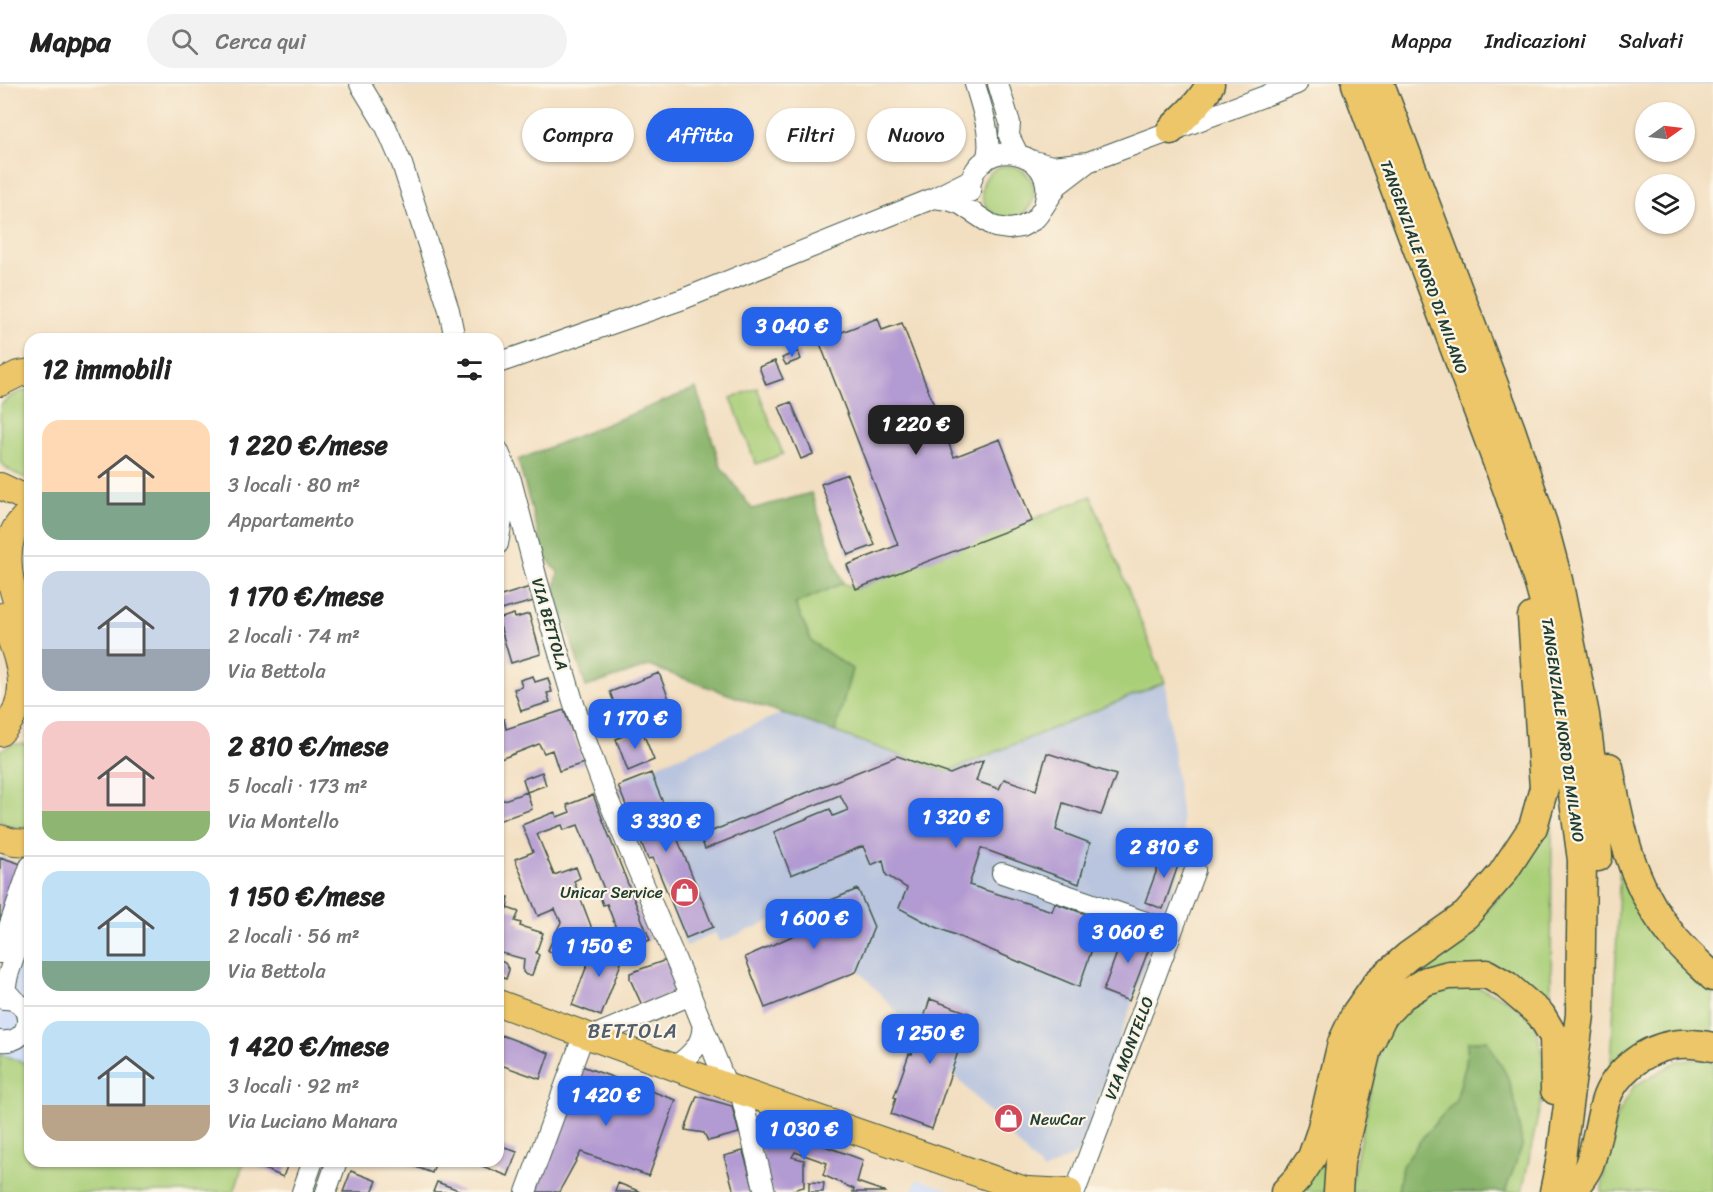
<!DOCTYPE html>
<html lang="it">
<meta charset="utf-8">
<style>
:root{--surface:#fff;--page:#f2f2f2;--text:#222;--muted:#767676;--line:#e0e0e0;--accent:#2563eb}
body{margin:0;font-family:Sriracha,sans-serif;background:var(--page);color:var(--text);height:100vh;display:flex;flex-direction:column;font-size:22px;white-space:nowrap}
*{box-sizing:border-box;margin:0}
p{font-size:20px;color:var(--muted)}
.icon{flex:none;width:33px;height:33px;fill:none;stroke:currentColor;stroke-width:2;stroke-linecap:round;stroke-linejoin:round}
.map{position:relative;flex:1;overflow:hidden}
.side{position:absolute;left:24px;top:249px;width:480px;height:834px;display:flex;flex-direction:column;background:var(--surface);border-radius:18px;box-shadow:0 2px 4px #0004}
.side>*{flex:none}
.guide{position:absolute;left:522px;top:24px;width:570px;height:54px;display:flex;gap:12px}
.needle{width:39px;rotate:76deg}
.controls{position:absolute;left:1635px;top:18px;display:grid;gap:12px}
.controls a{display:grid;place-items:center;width:60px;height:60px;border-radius:50%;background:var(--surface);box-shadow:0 2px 4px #0004;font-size:30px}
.price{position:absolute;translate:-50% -51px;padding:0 14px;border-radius:12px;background:var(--accent);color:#fff;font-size:20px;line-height:39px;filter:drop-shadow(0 2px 3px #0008)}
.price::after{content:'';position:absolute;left:50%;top:36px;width:18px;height:14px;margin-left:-9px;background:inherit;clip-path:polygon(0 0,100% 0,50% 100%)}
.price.selected{background:#222;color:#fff}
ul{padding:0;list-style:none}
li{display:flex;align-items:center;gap:18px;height:150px;padding:0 18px}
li+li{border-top:2px solid var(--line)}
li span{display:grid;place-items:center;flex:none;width:168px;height:120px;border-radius:18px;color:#555}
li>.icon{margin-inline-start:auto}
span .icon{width:72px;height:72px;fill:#fffc;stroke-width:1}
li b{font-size:26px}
h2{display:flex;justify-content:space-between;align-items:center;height:72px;padding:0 18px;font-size:26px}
.chip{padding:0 21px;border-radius:27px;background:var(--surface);box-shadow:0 2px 4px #0004;font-size:21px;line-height:54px}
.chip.selected{background:var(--accent);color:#fff}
header{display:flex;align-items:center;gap:36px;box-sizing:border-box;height:84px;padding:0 30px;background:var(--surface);border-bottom:2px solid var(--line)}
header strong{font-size:28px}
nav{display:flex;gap:33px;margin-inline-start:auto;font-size:21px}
.search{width:420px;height:54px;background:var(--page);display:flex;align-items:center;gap:15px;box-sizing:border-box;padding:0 21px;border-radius:33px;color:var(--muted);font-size:22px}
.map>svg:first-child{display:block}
.built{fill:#cddbfa}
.industrial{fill:#b9c5de}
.green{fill:#aacf79;stroke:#648656;stroke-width:1.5}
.forest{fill:#87b269;stroke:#53784e;stroke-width:1.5}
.building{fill:#b29ad2}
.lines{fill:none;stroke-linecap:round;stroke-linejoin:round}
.minor-casing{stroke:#3f5549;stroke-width:22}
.major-casing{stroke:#3f5549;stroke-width:28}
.highway-casing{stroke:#3f5549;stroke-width:31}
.minor{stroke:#fff;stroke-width:20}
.major{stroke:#ecc669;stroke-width:26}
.highway{stroke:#ecc669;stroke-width:28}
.labels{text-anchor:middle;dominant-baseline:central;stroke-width:4.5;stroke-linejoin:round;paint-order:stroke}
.street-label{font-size:16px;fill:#1f3d34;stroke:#fcf5e5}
.poi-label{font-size:16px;fill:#1f3d34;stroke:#fcf5e5;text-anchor:end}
.quarter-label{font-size:20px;letter-spacing:1.5px;fill:#525e6b;stroke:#fcf5e5}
</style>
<header>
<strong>Mappa</strong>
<div class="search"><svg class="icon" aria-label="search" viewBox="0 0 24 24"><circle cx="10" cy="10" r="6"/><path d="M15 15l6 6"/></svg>Cerca qui</div>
<nav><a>Mappa</a><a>Indicazioni</a><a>Salvati</a></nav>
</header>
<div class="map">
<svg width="1713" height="1108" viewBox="0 0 1713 1108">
<rect width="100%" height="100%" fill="#fcf5e5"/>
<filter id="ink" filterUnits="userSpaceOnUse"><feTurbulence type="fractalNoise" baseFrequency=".0167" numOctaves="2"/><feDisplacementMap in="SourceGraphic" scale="12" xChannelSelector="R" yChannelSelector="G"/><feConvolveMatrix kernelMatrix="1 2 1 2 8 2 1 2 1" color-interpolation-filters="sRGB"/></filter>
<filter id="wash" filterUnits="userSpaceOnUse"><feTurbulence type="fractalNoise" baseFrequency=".008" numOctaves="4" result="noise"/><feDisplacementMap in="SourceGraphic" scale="24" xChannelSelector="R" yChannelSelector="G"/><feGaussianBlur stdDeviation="1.35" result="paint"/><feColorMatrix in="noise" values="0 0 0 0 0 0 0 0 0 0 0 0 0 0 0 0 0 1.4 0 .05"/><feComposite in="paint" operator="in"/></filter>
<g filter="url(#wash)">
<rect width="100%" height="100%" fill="#f2dec0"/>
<path class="built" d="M30,812V981L0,970V894Z
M918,1095L956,1108H911Z"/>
<path class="industrial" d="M1165,598L1186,769L1078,1069L1043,1087L801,824L720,858L715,849L686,862L623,696L782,629L947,688Z"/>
<path class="green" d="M982 108a26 26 0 1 1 52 0a26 26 0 1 1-52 0Z
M757,304L783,370L756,380L731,314Z
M30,306V395C17,392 9,387 0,378V322C9,313 17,307 30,306Z
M1091,412L1165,598L947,688L835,648L852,585L812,558L795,519L843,499L856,505Z
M15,660H30V743L29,744L14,743L0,738V666Z
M1552,719L1551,927L1525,896L1491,880L1389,911L1325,1108H1299L1381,905L1481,833L1525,783Z
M1620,779L1656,854L1713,906V952L1611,987Z
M1475,902L1506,915L1535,938L1541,965L1545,999L1522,1108H1505L1522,1062L1516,1021L1507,992L1487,956L1468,958L1466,980L1456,1016L1423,1053L1402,1082L1398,1108H1349L1381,959L1407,921L1441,903Z
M0,970L30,981V1077H244L234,1108H0Z
M1706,975L1713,978V1108H1601L1615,1036L1634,1002L1678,977Z"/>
<path class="forest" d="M696,304L721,383L752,425L811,409L843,499L795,520L812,558L852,585L835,648L649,582L586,603L555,505L558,488L545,473L518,376Z
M1487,956L1507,992L1516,1021L1522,1062L1505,1108H1398L1402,1082L1423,1053L1456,1016L1466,980L1468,958Z"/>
<g id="blocks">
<path class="building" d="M878,234L882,246L902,239L954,373L1000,355L1032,437L856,505L847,481L898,461L819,257Z
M798,267L801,275L786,281L782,274Z
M775,277L783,295L766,301L759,283Z
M791,318L813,370L801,375L779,323Z
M847,390L875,461L848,471L821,400Z
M530,503L534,517L501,526L498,513Z
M514,530L515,534L529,530L541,570L511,579L498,535Z
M659,589L669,615L620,634L610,608Z
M533,592L535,598L548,594L552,608L547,609L550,618L521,627L514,605L522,603L520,596Z
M564,626L584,679L559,687L552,666L544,669L539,660L498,676V637L504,635L506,645Z
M641,644L654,676L628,687L616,655Z
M1047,669L1116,691L1101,731L1063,719L1056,746L1090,759L1079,800L981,764L969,801L1052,827L1055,819L1102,836L1079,903L929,840L899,824L907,804L886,791L883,776L871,781L863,762L791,791L774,748L830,725L833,732L848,726L840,711L705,765L700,752L897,672L950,690L983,676L976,697L999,705L1004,695L1036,706Z
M542,688L546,701L527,708L523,695Z
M651,689L713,843L686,854L653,774L648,775L618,702Z
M527,708L532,725L498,737V718Z
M593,711L650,856L624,865L607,820L603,821L598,807L604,805L578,741L564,746L562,741L537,750L554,791L576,783L580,794L574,797L591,842L586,859L553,870L548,866L561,838L555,825L538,832L515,775L533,768L522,741L555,728L557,733L570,728L567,721Z
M1165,764L1182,770L1163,825L1145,818Z
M0,773L21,780L0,838Z
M858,805L874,843L856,888L765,924L745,873L799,849L792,832Z
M498,813H509L507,824L519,828L515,837L521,839L520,842L543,849L536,869L539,871L532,891H526L523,888L524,875L498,868Z
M1126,844L1153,854L1129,917L1103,907Z
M597,855L626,866L601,932L572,921Z
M498,876L505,879L509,886L506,895L498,892Z
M663,877L670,879L680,904L678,908L647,920L641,919L630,895V889Z
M930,915L969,929L960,952L963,953L932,1045L891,1030L896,1014L894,1013L909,970H912Z
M501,951L549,969L540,995L498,980V961Z
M579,981L676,1016L649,1092L581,1068L559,1108H533Z
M697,1012L732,1022L739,1049L708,1057L704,1049L685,1046Z
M754,1036L863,1076L857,1098L886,1108H853L854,1105L823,1091L827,1079L795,1068L792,1073L804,1076V1103L792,1106V1108H771Z
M498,1061L517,1068L508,1092L477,1080L478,1077H498Z
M743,1067L755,1108H734L724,1072Z
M257,1077H289L283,1093L255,1081Z
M409,1077H436L432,1089L408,1080Z
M351,1087L377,1097L372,1108H343Z
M437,1098L464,1108H433Z
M809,1098L824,1099L823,1108H809Z
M618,1099L641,1108H615Z"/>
</g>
</g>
<g filter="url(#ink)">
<use href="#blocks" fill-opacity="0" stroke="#3f5549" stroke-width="1.5"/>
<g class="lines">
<defs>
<path id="minor" d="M360,0L386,43L402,80L449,226L455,255
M975,0C980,19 996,61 984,78
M998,0L1010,39L1009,52L1018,70
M1030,76L1052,82L1088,78
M970,108C970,49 1062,61 1044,121
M934,114L948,116L960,120L995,143L1009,145L1021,143L1034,136L1039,130L1058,101L1088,78L1297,0
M498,279L683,215L934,114L972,95
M498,366L511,396L537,495L573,617L588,662L605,708L693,917L727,1002
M498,460L505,419L501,403
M1002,789L1172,847
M0,869L30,782
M14,916L5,906L8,891L30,827
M591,953L691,911
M0,957C36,961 35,913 3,915
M674,983C690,972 705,959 702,938
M740,1007L765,1108
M302,1108L313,1077
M326,1108L337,1077
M526,1108L584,950
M1075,1108L1195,786"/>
<path id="major" d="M0,299L18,290L30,288
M0,402L19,411L30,412
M30,427C25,433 16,441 13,449C0,483 18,524 30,556
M0,649C37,611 17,574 2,532
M0,754L14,758L30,759
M498,919L734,1005L1031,1108
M1028,1106L1069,1108"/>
<path id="highway" d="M1356,0L1508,407L1539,500L1550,541L1582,776L1580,931L1561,1074L1554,1108
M1380,0L1511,346L1543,440L1558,496L1585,631L1594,699L1598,773
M1171,46C1184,32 1202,18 1210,0
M1609,683C1620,744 1631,800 1671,850C1683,866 1699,879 1713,893
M1574,1104C1579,1097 1586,1089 1589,1081C1597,1060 1599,1039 1605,1018C1614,989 1643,966 1672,961C1686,958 1699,960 1713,963
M1285,1108L1298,1094L1312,1073L1321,1047L1342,959L1356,929L1377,899L1408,872L1466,831L1502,790L1533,743L1544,704L1532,533
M1338,1108L1340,1078L1367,965L1382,933L1402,912L1426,897L1449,891L1487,890L1506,901L1541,931L1554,953L1555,1006"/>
</defs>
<use href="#minor" class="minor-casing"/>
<use href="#major" class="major-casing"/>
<use href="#highway" class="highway-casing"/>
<use href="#minor" class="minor"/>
<use href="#major" class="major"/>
<use href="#highway" class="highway"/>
</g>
</g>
<defs>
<symbol id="shop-disc" viewBox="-11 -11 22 22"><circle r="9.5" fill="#d1495b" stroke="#fcf5e5"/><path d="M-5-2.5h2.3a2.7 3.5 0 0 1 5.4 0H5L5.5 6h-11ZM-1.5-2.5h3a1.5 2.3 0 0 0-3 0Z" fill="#fff"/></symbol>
</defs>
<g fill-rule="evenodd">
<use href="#shop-disc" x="668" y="792" width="33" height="33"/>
<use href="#shop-disc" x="992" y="1018" width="33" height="33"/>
</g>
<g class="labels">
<g class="street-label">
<text transform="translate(1424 183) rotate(70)">TANGENZIALE NORD DI MILANO</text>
<text transform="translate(550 540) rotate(74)">VIA BETTOLA</text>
<text transform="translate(1563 646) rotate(82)">TANGENZIALE NORD DI MILANO</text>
<text transform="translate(1129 964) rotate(-69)">VIA MONTELLO</text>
</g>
<g class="poi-label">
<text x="663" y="808">Unicar Service</text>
<text x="1030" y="1035" text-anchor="start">NewCar</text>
</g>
<g class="quarter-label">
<text x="633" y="947">BETTOLA</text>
</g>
</g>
</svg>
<div class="controls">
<a><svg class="needle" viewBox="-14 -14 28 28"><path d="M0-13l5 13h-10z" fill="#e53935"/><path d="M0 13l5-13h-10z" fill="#767676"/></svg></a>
<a><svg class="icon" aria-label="layers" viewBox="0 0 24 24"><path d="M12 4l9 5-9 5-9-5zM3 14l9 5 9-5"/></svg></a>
</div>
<b class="price" style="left:792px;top:274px">3 040 €</b>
<b class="price selected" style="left:916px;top:372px">1 220 €</b>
<b class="price" style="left:635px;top:666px">1 170 €</b>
<b class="price" style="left:956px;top:765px">1 320 €</b>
<b class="price" style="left:666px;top:769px">3 330 €</b>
<b class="price" style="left:1164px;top:795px">2 810 €</b>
<b class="price" style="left:814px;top:866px">1 600 €</b>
<b class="price" style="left:1128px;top:880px">3 060 €</b>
<b class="price" style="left:599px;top:894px">1 150 €</b>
<b class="price" style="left:930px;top:981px">1 250 €</b>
<b class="price" style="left:606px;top:1043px">1 420 €</b>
<b class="price" style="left:804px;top:1077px">1 030 €</b>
<div class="guide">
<a class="chip">Compra</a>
<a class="chip selected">Affitta</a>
<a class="chip">Filtri</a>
<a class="chip">Nuovo</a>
</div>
<section class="side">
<h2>12 immobili<svg class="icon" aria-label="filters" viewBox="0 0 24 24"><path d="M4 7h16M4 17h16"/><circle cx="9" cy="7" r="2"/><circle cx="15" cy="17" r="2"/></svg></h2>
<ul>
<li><span style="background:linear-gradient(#ffd9b3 60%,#7fa58c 0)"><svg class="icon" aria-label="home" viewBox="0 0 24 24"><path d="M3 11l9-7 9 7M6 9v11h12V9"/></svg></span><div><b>1 220 €/mese</b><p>3 locali · 80 m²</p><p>Appartamento</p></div></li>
<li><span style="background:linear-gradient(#c9d6e8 65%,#9aa5b1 0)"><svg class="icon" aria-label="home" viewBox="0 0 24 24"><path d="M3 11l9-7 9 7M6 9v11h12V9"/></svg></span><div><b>1 170 €/mese</b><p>2 locali · 74 m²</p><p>Via Bettola</p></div></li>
<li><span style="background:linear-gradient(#f6c9c9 75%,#8fb573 0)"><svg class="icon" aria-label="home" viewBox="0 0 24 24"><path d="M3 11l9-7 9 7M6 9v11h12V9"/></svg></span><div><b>2 810 €/mese</b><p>5 locali · 173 m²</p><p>Via Montello</p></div></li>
<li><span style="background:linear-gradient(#bfe0f5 75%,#7fa58c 0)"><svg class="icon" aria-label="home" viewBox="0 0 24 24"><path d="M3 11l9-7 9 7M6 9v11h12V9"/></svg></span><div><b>1 150 €/mese</b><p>2 locali · 56 m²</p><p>Via Bettola</p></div></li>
<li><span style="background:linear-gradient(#bfe0f5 70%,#b9a48a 0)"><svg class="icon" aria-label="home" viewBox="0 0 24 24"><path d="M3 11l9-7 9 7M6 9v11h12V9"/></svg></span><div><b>1 420 €/mese</b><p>3 locali · 92 m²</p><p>Via Luciano Manara</p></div></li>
</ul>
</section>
</div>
